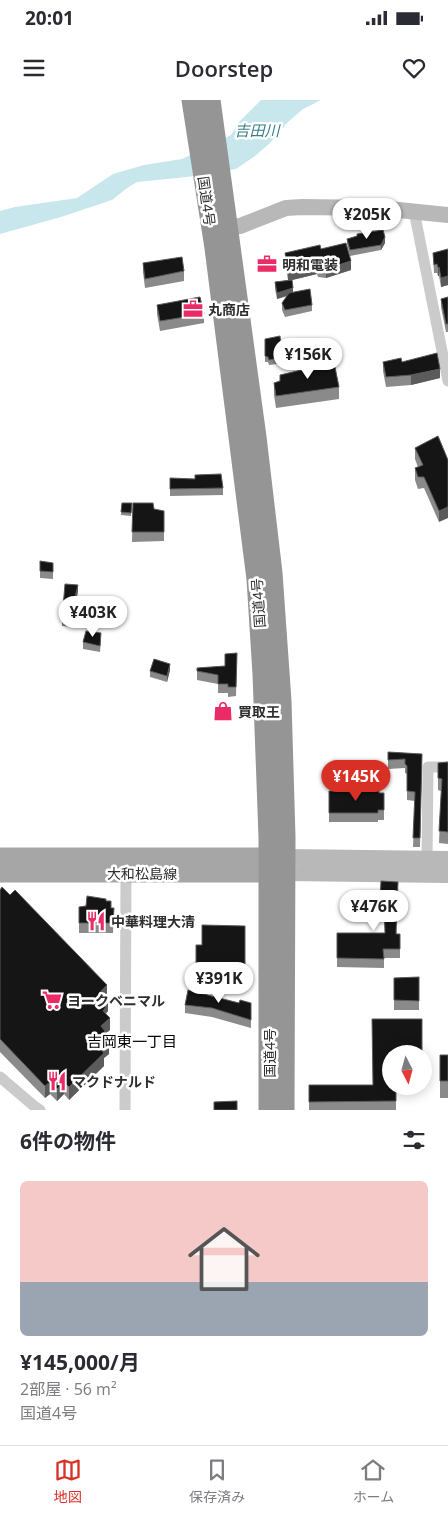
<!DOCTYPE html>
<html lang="ja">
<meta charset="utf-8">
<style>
:root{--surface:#fff;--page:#f2f2f3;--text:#2b2b33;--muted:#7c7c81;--line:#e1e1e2;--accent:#d93025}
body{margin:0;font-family:"Open Sans","Noto Sans JP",sans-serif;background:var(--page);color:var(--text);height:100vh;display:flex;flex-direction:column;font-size:19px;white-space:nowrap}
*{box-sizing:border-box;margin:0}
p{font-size:16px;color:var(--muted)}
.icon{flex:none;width:28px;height:28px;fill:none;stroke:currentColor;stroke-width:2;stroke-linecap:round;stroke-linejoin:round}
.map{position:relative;height:1010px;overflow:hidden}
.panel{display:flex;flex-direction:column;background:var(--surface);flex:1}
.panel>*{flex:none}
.needle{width:32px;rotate:174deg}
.buttons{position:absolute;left:382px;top:945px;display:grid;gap:10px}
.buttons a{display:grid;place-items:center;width:50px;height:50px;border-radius:50%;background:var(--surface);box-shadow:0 2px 12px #0003;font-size:25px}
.price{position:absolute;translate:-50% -42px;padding:0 11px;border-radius:18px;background:#fff;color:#222;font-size:16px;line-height:32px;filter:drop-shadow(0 1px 2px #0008)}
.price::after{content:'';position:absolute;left:50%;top:30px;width:15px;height:11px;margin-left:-8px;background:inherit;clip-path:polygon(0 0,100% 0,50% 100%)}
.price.on{background:var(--accent);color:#fff}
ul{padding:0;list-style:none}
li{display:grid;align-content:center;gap:10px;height:265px;padding:0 20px}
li+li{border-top:1px solid var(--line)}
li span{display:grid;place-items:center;height:155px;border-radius:8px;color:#555}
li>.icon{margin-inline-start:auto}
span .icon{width:90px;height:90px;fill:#fffc;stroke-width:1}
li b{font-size:21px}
h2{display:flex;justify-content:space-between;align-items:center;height:60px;padding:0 20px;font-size:21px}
.status{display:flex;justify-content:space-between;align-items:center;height:35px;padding:0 25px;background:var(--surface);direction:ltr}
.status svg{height:14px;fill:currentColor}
header{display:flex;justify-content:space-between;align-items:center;height:65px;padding:0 20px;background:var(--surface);font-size:22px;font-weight:600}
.dock{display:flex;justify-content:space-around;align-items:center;height:70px;border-top:1px solid var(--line);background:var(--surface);font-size:14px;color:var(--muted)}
.dock a{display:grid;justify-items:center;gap:2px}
.dock .on{color:var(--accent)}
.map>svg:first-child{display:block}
.water{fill:#c7e7ed}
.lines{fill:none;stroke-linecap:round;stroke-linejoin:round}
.street{stroke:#cbcbcb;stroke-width:11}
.secondary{stroke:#b8b8b8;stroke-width:16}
.primary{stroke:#a6a6a6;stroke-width:19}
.highway{stroke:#959595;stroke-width:21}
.wall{fill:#8a8a8a}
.shaded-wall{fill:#5b5b5b}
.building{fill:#151515;stroke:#5b5b5b}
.labels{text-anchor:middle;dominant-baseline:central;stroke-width:5;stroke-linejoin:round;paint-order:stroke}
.street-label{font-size:14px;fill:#2e2e2e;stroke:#fff}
.poi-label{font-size:14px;font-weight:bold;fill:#2e2e2e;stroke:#fff;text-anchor:start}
.water-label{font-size:15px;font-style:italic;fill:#377f8c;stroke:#fff}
.neighbourhood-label{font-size:15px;fill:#000;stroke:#fff}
</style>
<div class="status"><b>20:01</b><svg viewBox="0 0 49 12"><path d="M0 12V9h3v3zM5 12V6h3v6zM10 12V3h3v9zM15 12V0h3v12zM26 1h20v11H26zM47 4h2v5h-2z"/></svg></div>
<header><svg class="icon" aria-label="menu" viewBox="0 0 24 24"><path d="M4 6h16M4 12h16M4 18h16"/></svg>Doorstep<svg class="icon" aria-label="heart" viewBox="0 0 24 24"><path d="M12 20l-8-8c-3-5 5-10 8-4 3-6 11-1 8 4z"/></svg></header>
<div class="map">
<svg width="448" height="1010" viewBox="0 0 448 1010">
<rect width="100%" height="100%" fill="#fff"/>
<path class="water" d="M261,0H321L303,9L288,22L270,43L255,56L236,69L187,77L137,82L127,88L112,100L61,117L0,134V111L15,107L77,98L113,74L144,65L182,59L231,35L239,22Z"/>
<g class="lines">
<path class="street" d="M414,111L448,281
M427,759L428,667H448
M0,977L34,1006L40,1010
M125,1010L126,773"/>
<path class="secondary" d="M217,129L240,126L286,108L302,107L379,108L448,115
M285,757L448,759
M285,773L448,775"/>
<path class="primary" d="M0,757H284
M0,773H284"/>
<path class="highway" d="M192,0L215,148L257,479L263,574L269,737V1010
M210,0L256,337L272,473L281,601L285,737L284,1010"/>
</g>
<path class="wall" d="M357,134L385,143L381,150L350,156L347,144V139L357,136Z
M321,149L351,170L326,178L318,177L317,174L292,180L293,192L312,205V211L285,217L282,210V203L287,196L277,199L275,189V182L288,180L285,162V153Z
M448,149V185L441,187L439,176H438L437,173H434L433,153Z
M143,163L184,171V181L145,188L143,172Z
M448,197V232H446L441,207V199Z
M157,205L204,214V223L160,231L157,214Z
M265,239L281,250L276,252L277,264L269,265L268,262H265Z
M383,262H402L440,278L411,285L386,287L383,271Z
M310,268L339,287V299L276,308L274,295V283Z
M415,348L448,360L439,422L424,388L418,389L415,380V368L418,367L415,359Z
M170,378L195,379L223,388V395L170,396Z
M122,403H132L131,416L121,415Z
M133,403L154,409L164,411V441L132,442Z
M40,461L53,463V479L40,478Z
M78,492L75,505L92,513L90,528L62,526V519Z
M101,540L100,552L83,549V542Z
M237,553L236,596L228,597V593H218V584L197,580V568L225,566Z
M170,570L167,582L150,577V571Z
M388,652L422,654L420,747H413L415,701L407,700V674L405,673V668L388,669Z
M448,662V744L439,743L441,691L438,690V663Z
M329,691L384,693V720H378V722H329Z
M381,781L397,834L400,849V858H384V868L337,867V833H385L384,811L380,810Z
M0,790L107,897L108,911L106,914L110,930L105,934V939L109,954L104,958V966L69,1000L64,994L57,1001L50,994L45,998L0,952Z
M106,801L111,808H114L113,833H79V807L86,806Z
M245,826V880H196V845H202Z
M419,877V910H394V878Z
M239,903L251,920V928L212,917L185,913V905Z
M391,954V986H408V989L396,988V1010H309V1002L373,985Z
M440,955H448V998H440Z"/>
<path class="shaded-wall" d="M385,137V143L381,150V145Z
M351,161V170L326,178V169Z
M317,164V174L288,181V172Z
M439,167V176H438V168Z
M448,176V185L441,187V178Z
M293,188V194L277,199V193Z
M281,245V250L276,252V246Z
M440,269V278L411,285V275Z
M448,407V418L439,422V411Z
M78,485V492L73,511V505Z
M170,564V570L167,582V576Z
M107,885V898L101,891Z
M108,899V911L106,913V920L103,923V904Z
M110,918V930L105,934V944L102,947L101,926Z
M109,942V954L104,958V966L69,1000V987L101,950Z
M50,982V994L45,998V986Z
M64,982V994L57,1001V989Z"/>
<path class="building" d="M383,130L385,137L381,145L350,150L347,139L357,136V134Z
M346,143L351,161L326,169L318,168L317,164L288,172L285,153L320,145L321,149Z
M448,149V176L441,178L439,167L438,168L437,164L434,165L433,153Z
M182,157L184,171L145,179L143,163Z
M292,180L293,188L277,193L275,182Z
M310,189L312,205L285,210L282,203L289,193Z
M200,197L204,214L160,221L157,205Z
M448,197V224H446L441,199Z
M280,236L281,245L276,246L277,258L269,260L268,257L265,256V239Z
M437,253L440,269L411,275L386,277L383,262L401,258L402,262Z
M334,262L339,287L276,296L274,283L280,281V275L310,268V266Z
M438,336L448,360V407L439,411L424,377H418L415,368L423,365L415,348Z
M221,374L223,388L170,389V378L195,379V375Z
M122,403H132L131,413L121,412Z
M133,403H153L154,409L164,411V432H132Z
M40,461L53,463V472L40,471Z
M65,484L78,485L73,505L92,507L90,522L62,519Z
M86,531L101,533L100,546L83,542Z
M237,553L236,587H228V584H218V575L197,571V568L225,566V554Z
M154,559L170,564L167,576L150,571Z
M388,652L422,654L420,738H413L415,692L407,691V666L405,664V659L388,660Z
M448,662V732L439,731L442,679L438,678V663Z
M329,691H379V693H384V710H378V713H329Z
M381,781L398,782L396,834H400V849H383L384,859L337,858V833H385L384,801H380Z
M2,787L10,795L15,790L107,885L101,891L108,899L103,904L106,907L103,911L110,918L101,926L105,931L102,935L109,942L101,950L104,953L69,987L64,982L57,989L50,982L45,986L0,939V790Z
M87,796L106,799V801H111V808H114L113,823H79V807L86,806Z
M202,825L245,826V868L196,867V845H202Z
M419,877V901L394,900V878Z
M188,890L239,903L240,900L251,903V920L212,908L185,905Z
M372,919H422V954H391V986H396V1001L309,1002V985H373Z
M440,955H448V981H440Z
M237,1001V1010H214V1002Z"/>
<defs>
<symbol id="office-bare" viewBox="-9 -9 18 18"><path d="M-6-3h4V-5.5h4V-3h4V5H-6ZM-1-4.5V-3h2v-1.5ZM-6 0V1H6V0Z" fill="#eb2b66" stroke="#fff" stroke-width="2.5" paint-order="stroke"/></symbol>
<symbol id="shop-bare" viewBox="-9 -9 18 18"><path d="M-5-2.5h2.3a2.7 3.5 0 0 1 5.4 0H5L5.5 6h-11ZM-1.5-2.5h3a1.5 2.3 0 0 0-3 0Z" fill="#eb2b66" stroke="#fff" stroke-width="2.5" paint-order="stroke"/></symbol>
<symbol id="restaurant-bare" viewBox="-9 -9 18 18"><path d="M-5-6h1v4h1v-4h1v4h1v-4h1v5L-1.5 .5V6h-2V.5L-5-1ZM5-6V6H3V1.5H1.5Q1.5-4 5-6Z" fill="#eb2b66" stroke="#fff" stroke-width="2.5" paint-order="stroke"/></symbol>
<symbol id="supermarket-bare" viewBox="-9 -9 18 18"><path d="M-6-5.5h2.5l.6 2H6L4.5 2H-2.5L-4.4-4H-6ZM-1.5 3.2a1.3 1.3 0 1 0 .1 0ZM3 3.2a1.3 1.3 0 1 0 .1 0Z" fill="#eb2b66" stroke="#fff" stroke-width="2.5" paint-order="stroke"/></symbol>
</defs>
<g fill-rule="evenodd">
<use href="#office-bare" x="253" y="150" width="28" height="28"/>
<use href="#office-bare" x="179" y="195" width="28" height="28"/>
<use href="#shop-bare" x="209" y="597" width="28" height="28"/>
<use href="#restaurant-bare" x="82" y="807" width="28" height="28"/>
<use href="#supermarket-bare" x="38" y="886" width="28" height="28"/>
<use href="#restaurant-bare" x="43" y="967" width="28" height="28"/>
</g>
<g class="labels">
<g class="street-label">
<text transform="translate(207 101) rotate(82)">国道4号</text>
<text transform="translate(258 503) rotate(-94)">国道4号</text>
<text x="142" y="773">大和松島線</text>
<text transform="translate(269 953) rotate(-90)">国道4号</text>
</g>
<g class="poi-label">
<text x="282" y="164">明和電装</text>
<text x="208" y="209">丸商店</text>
<text x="238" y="611">買取王</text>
<text x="111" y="821">中華料理大清</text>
<text x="67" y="900">ヨークベニマル</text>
<text x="72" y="981">マクドナルド</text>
</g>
<g class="water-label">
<text x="257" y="30">吉田川</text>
</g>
<g class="neighbourhood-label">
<text x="132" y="941">吉岡東一丁目</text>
</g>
</g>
</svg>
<div class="buttons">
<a><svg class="needle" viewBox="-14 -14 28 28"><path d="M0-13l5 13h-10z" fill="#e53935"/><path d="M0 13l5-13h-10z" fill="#7c7c81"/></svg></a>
</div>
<b class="price" style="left:367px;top:140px">¥205K</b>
<b class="price" style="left:308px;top:280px">¥156K</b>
<b class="price" style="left:93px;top:538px">¥403K</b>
<b class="price on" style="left:356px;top:702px">¥145K</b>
<b class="price" style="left:374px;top:832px">¥476K</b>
<b class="price" style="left:219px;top:904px">¥391K</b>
</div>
<section class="panel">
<h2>6件の物件<svg class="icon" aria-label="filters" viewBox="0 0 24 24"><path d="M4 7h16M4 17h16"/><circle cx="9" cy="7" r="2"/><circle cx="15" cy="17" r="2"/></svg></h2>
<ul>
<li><span style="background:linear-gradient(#f6c9c9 65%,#9aa5b1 0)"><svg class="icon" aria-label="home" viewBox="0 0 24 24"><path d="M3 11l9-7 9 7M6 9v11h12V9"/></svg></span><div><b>¥145,000/月</b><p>2部屋 · 56 m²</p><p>国道4号</p></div></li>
</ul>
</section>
<nav class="dock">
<a class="on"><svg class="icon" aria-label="map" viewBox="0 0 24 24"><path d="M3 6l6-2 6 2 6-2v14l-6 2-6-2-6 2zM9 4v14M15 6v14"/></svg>地図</a>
<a><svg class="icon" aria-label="saved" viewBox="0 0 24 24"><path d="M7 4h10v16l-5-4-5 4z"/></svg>保存済み</a>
<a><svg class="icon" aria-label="home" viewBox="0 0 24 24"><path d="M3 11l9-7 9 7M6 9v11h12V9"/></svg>ホーム</a>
</nav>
